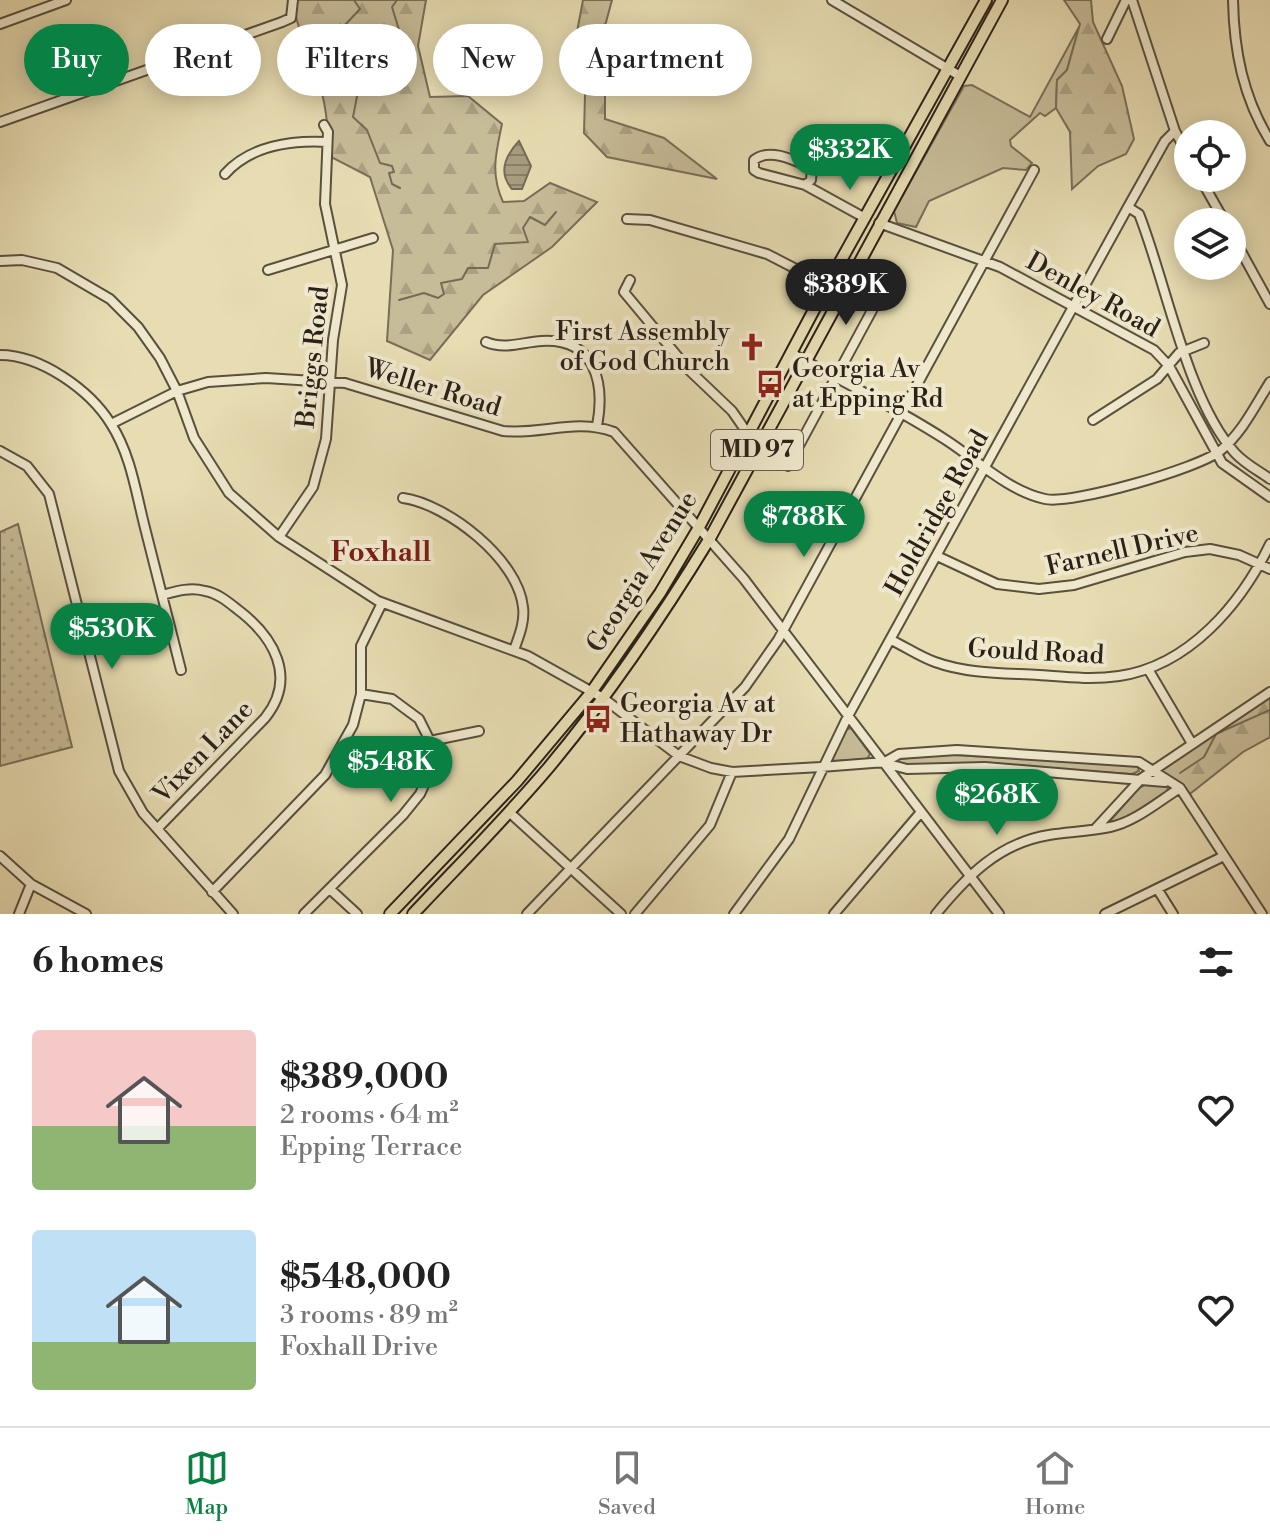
<!DOCTYPE html>
<meta charset="utf-8">
<style>
:root{--surface:#fff;--page:#f2f2f2;--text:#222;--muted:#767676;--line:#e0e0e0;--accent:#0b8043}
body{margin:0;font-family:"Libre Bodoni",serif;background:var(--page);color:var(--text);height:100vh;display:flex;flex-direction:column;font-size:30px;white-space:nowrap}
*{box-sizing:border-box;margin:0}
p{font-size:26px;color:var(--muted)}
.icon{flex:none;width:44px;height:44px;fill:none;stroke:currentColor;stroke-width:2;stroke-linecap:round;stroke-linejoin:round}
.map{position:relative;height:914px;overflow:hidden}
.details{display:flex;flex-direction:column;background:var(--surface);flex:1}
.details>*{flex:none}
.hud{position:absolute;left:24px;top:24px;width:800px;height:72px;display:flex;gap:16px}
.buttons{position:absolute;left:1174px;top:120px;display:grid;gap:16px}
.buttons a{display:grid;place-items:center;width:72px;height:72px;border-radius:50%;background:var(--surface);box-shadow:0 4px 20px #0003;font-size:40px}
.price{position:absolute;translate:-50% -68px;padding:0 18px;border-radius:28px;background:var(--accent);color:#fff;font-size:26px;line-height:52px;filter:drop-shadow(0 2px 4px #0008)}
.price::after{content:'';position:absolute;left:50%;top:48px;width:24px;height:18px;margin-left:-12px;background:inherit;clip-path:polygon(0 0,100% 0,50% 100%)}
.price.on{background:#222;color:#fff}
ul{padding:0;list-style:none}
li{display:flex;align-items:center;gap:24px;height:200px;padding:0 32px}
li span{display:grid;place-items:center;flex:none;width:224px;height:160px;border-radius:8px;color:#555}
li>.icon{margin-inline-start:auto}
span .icon{width:96px;height:96px;fill:#fffc;stroke-width:1}
li b{font-size:34px}
h2{display:flex;justify-content:space-between;align-items:center;height:96px;padding:0 32px;font-size:34px}
.tag{padding:0 28px;border-radius:36px;background:var(--surface);box-shadow:0 4px 20px #0003;font-size:28px;line-height:72px}
.tag.on{background:var(--accent);color:#fff}
.menu{display:flex;justify-content:space-around;align-items:center;height:112px;border-top:2px solid var(--line);background:var(--surface);font-size:22px;color:var(--muted)}
.menu a{display:grid;justify-items:center;gap:4px}
.menu .on{color:var(--accent)}
.map>svg:first-child{display:block}
.green{fill:#c7bc98;stroke:#786e58;stroke-width:2}
.forest{fill:url(#forest-firs);stroke:#786e58;stroke-width:2}
.park{fill:url(#park-dots);stroke:#786e58;stroke-width:2}
.water{fill:url(#water-rules);stroke:#756b55;stroke-width:2}
.lines{fill:none;stroke-linecap:round;stroke-linejoin:round}
.stream{stroke:#756b55;stroke-width:2}
.minor-casing{stroke:#59503e;stroke-width:12}
.major-casing{stroke:#2a2118;stroke-width:14}
.minor{stroke:#efe8cd;stroke-width:8}
.major{stroke:#e7dcb2;stroke-width:10}
.labels{text-anchor:middle;dominant-baseline:central;stroke-width:8;stroke-linejoin:round;paint-order:stroke}
.shield{fill:#efe8cd;stroke:#655d4e;stroke-width:2}
.shield-label{font-size:24px;font-weight:bold;fill:#2a2118}
.street-label{font-size:26px;fill:#2a2118;stroke:#efe8cd}
.poi-label{font-size:26px;fill:#2a2118;stroke:#efe8cd;text-anchor:start}
.neighbourhood-label{font-size:28px;font-weight:bold;fill:#7a1f14;stroke:#efe8cd}
</style>
<div class="map">
<svg width="1270" height="914" viewBox="0 0 1270 914">
<defs>
<pattern id="forest-firs" width="22" height="20" patternUnits="userSpaceOnUse" patternTransform="scale(2)"><rect width="22" height="20" fill="#c7bc98"/><path d="M5 1l3.5 6h-7zM16 11l3.5 6h-7z" fill="#aba182"/></pattern>
<pattern id="park-dots" width="8" height="8" patternUnits="userSpaceOnUse" patternTransform="scale(2)"><rect width="8" height="8" fill="#c7bc98"/><path d="M2 2h.1M6 6h.1" fill="none" stroke="#aba182" stroke-width="1.8" stroke-linecap="round"/></pattern>
<pattern id="water-rules" width="6" height="5" patternUnits="userSpaceOnUse" patternTransform="scale(2)"><rect width="6" height="5" fill="#a79c7e"/><path d="M0 2.5h6" fill="none" stroke="#887f66"/></pattern>
</defs>
<rect width="100%" height="100%" fill="#e7dcb2"/>
<filter id="stains"><feTurbulence type="fractalNoise" baseFrequency=".0025" numOctaves="4"/><feColorMatrix values="0 0 0 0 .2 0 0 0 0 .09 0 0 0 0 .02 0 0 0 .5 -.17"/></filter>
<radialGradient id="worn" r=".72"><stop offset=".6" stop-color="#630" stop-opacity="0"/><stop offset="1" stop-color="#630" stop-opacity=".3"/></radialGradient>
<path class="green" d="M1079,27L1067,70L1057,80L1056,108L1045,116L1040,113L1010,140L1011,146L1032,163L1026,170L1003,168L929,201L916,227L897,223L894,211L964,86L972,85L1030,117Z
M851,728L870,754L867,759L834,761L831,756L845,730Z
M937,754L1137,765L1139,771L1132,774L971,764L898,765L894,760Z
M1148,783L1168,787L1167,792C1153,801 1126,825 1110,821L1138,789Z"/>
<path class="forest" d="M293,0H426L418,46L430,97L468,96L502,124C496,153 490,173 503,202L524,201L550,183L597,202L552,247L483,295L430,360L387,341L393,250L370,177L329,156C328,132 327,109 320,86C312,57 296,30 293,0Z
M583,0H612L605,26V119L664,138L717,179L607,157L584,133L585,95L592,70L576,37Z
M1064,0H1091L1093,22L1122,86L1134,139L1126,154L1098,166L1072,189L1070,132L1056,108L1057,80L1067,70L1080,24Z
M1270,692V737L1243,752L1186,797L1180,788L1142,778Z"/>
<path class="park" d="M18,524L72,747L0,766V532Z"/>
<path class="water" d="M519,141L531,166L522,189H512C498,173 505,156 519,141Z"/>
<g class="lines">
<path class="stream" d="M354,0L360,9L343,27L360,37L359,47L369,65L361,76L353,117L367,130L380,163L392,166L394,172L389,173L392,184L400,188
M371,63L382,58L388,50L382,44L400,33L392,7L397,0
M399,300L424,293L438,298L444,294L441,283L462,279L468,268H488L495,244L528,242L523,228L530,217L545,225L556,212
M1180,773L1204,757L1216,734L1270,710"/>
<defs>
<path id="minor" d="M832,0L960,76
M1132,0L1175,131L1188,155
M1233,0C1234,51 1243,97 1270,141
M0,24L66,0
M1107,39L1126,0
M0,122L282,22L291,18L293,0
M225,174C250,146 291,140 327,142
M1200,178L1225,222
M805,185L811,180L812,168C796,161 770,147 754,160V170L759,173L805,185L865,218
M1128,207L1139,214C1166,282 1187,400 1235,453C1245,464 1259,471 1270,479
M627,219L650,220L767,254L827,285
M879,223L1000,267L1154,350L1169,366L1222,463L1270,497
M1232,235L1270,304
M0,261L22,260L57,268L110,299L138,327L160,358L177,391L194,438L229,493L279,537L378,601L528,656L603,698L679,756L711,768L732,772L821,767L885,762L899,754L957,750L1139,762L1180,788L1262,914
M268,270L373,238
M630,280L624,292L689,370L732,411L748,434
M486,342C505,350 522,342 542,341C596,338 605,384 597,426
M791,353C843,382 897,408 946,440C977,460 1008,491 1045,499C1072,505 1199,468 1220,451C1242,433 1255,406 1270,382
M0,355C41,355 90,390 111,424C131,455 136,493 145,528C157,576 169,623 181,670
M1093,420L1157,379L1179,353L1204,343
M111,424L177,391L208,382L266,378L345,383L503,431C542,435 575,418 614,432L744,579L999,914
M0,451L27,466L49,494L119,771L143,813L233,914
M788,466L883,290
M403,498C447,504 518,559 523,607C525,622 519,636 514,650
M279,537L313,487L326,439L333,340L342,285L325,204L328,132L324,125
M937,556L997,584L1039,589L1074,585L1185,552L1210,549L1239,555L1270,569
M891,640C906,647 920,657 935,662C968,674 1005,673 1039,675C1066,677 1092,680 1119,676C1189,666 1241,604 1270,544
M1148,669L1191,742
M430,741L479,731
M888,764L907,769L985,767L1165,782
M509,812L621,914
M158,828L265,718C298,677 273,636 237,609C227,601 217,593 205,591C190,587 177,591 162,595
M1096,828L1142,778L1270,692
M0,856L31,884L86,914
M331,890L357,914
M1158,890L1173,914
M212,892L325,775L353,725L361,694V646L382,603
M19,914L31,884
M304,914L403,815L420,794L429,774L430,741L419,719L392,699L361,694
M527,914L745,687L778,640L1034,170
M635,914L710,825L732,772
M734,914L789,839L848,716L1128,207L1165,141L1175,131
M834,914L921,812
M936,914C967,876 999,843 1049,835C1069,832 1090,831 1110,827C1135,822 1159,801 1180,788
M1105,914L1224,856"/>
<path id="major" d="M390,914L517,781L590,694L660,593L698,529L825,289L986,0
M413,914C459,865 506,818 549,767C609,695 661,618 710,538L1002,0"/>
</defs>
<use href="#minor" class="minor-casing"/>
<use href="#major" class="major-casing"/>
<use href="#minor" class="minor"/>
<use href="#major" class="major"/>
</g>
<defs>
<symbol id="church-bare" viewBox="-9 -9 18 18"><path d="M-1.2-6h2.4v3.5h3.3v2.4h-3.3V6h-2.4V-.1h-3.3v-2.4h3.3Z" fill="#8f2418" stroke="#efe8cd" stroke-width="2.5" paint-order="stroke"/></symbol>
<symbol id="bus-bare" viewBox="-9 -9 18 18"><path d="M-5-6H5V4H4V6H2V4H-2V6H-4V4H-5ZM-3.5-4V0h7V-4ZM-3.5 1.2v1.5H-2V1.2ZM2 1.2v1.5H3.5V1.2Z" fill="#8f2418" stroke="#efe8cd" stroke-width="2.5" paint-order="stroke"/></symbol>
</defs>
<g fill-rule="evenodd">
<use href="#church-bare" x="732" y="327" width="40" height="40"/>
<use href="#bus-bare" x="750" y="364" width="40" height="40"/>
<use href="#bus-bare" x="578" y="699" width="40" height="40"/>
</g>
<g class="labels">
<rect class="shield" x="711" y="430" width="92" height="40" rx="6"/>
<g class="shield-label">
<text x="757" y="450">MD 97</text>
</g>
<g class="street-label">
<text transform="translate(1093 295) rotate(29)">Denley Road</text>
<text transform="translate(313 357) rotate(-84)">Briggs Road</text>
<text transform="translate(433 388) rotate(17)">Weller Road</text>
<text transform="translate(937 513) rotate(-61)">Holdridge Road</text>
<text transform="translate(1122 550) rotate(-13)">Farnell Drive</text>
<text transform="translate(642 572) rotate(-58)">Georgia Avenue</text>
<text transform="translate(1036 652) rotate(3)">Gould Road</text>
<text transform="translate(203 752) rotate(-46)">Vixen Lane</text>
</g>
<g class="poi-label">
<text x="730" y="332" text-anchor="end">First Assembly<tspan x="730" dy="30">of God Church</tspan></text>
<text x="792" y="369">Georgia Av<tspan x="792" dy="30">at Epping Rd</tspan></text>
<text x="620" y="704">Georgia Av at<tspan x="620" dy="30">Hathaway Dr</tspan></text>
</g>
<g class="neighbourhood-label">
<text x="381" y="552">Foxhall</text>
</g>
</g>
<rect width="100%" height="100%" filter="url(#stains)"/>
<rect width="100%" height="100%" fill="url(#worn)"/>
</svg>
<div class="buttons">
<a><svg class="icon" aria-label="locate" viewBox="0 0 24 24"><circle cx="12" cy="12" r="6"/><path d="M12 2v4M12 18v4M2 12h4M18 12h4"/></svg></a>
<a><svg class="icon" aria-label="layers" viewBox="0 0 24 24"><path d="M12 4l9 5-9 5-9-5zM3 14l9 5 9-5"/></svg></a>
</div>
<b class="price" style="left:850px;top:192px">$332K</b>
<b class="price on" style="left:846px;top:327px">$389K</b>
<b class="price" style="left:804px;top:559px">$788K</b>
<b class="price" style="left:112px;top:671px">$530K</b>
<b class="price" style="left:391px;top:804px">$548K</b>
<b class="price" style="left:997px;top:837px">$268K</b>
<div class="hud">
<a class="tag on">Buy</a>
<a class="tag">Rent</a>
<a class="tag">Filters</a>
<a class="tag">New</a>
<a class="tag">Apartment</a>
</div>
</div>
<section class="details">
<h2>6 homes<svg class="icon" aria-label="filters" viewBox="0 0 24 24"><path d="M4 7h16M4 17h16"/><circle cx="9" cy="7" r="2"/><circle cx="15" cy="17" r="2"/></svg></h2>
<ul>
<li><span style="background:linear-gradient(#f6c9c9 60%,#8fb573 0)"><svg class="icon" aria-label="home" viewBox="0 0 24 24"><path d="M3 11l9-7 9 7M6 9v11h12V9"/></svg></span><div><b>$389,000</b><p>2 rooms · 64 m²</p><p>Epping Terrace</p></div><svg class="icon" aria-label="heart" viewBox="0 0 24 24"><path d="M12 20l-8-8c-3-5 5-10 8-4 3-6 11-1 8 4z"/></svg></li>
<li><span style="background:linear-gradient(#bfe0f5 70%,#8fb573 0)"><svg class="icon" aria-label="home" viewBox="0 0 24 24"><path d="M3 11l9-7 9 7M6 9v11h12V9"/></svg></span><div><b>$548,000</b><p>3 rooms · 89 m²</p><p>Foxhall Drive</p></div><svg class="icon" aria-label="heart" viewBox="0 0 24 24"><path d="M12 20l-8-8c-3-5 5-10 8-4 3-6 11-1 8 4z"/></svg></li>
</ul>
</section>
<nav class="menu">
<a class="on"><svg class="icon" aria-label="map" viewBox="0 0 24 24"><path d="M3 6l6-2 6 2 6-2v14l-6 2-6-2-6 2zM9 4v14M15 6v14"/></svg>Map</a>
<a><svg class="icon" aria-label="saved" viewBox="0 0 24 24"><path d="M7 4h10v16l-5-4-5 4z"/></svg>Saved</a>
<a><svg class="icon" aria-label="home" viewBox="0 0 24 24"><path d="M3 11l9-7 9 7M6 9v11h12V9"/></svg>Home</a>
</nav>
